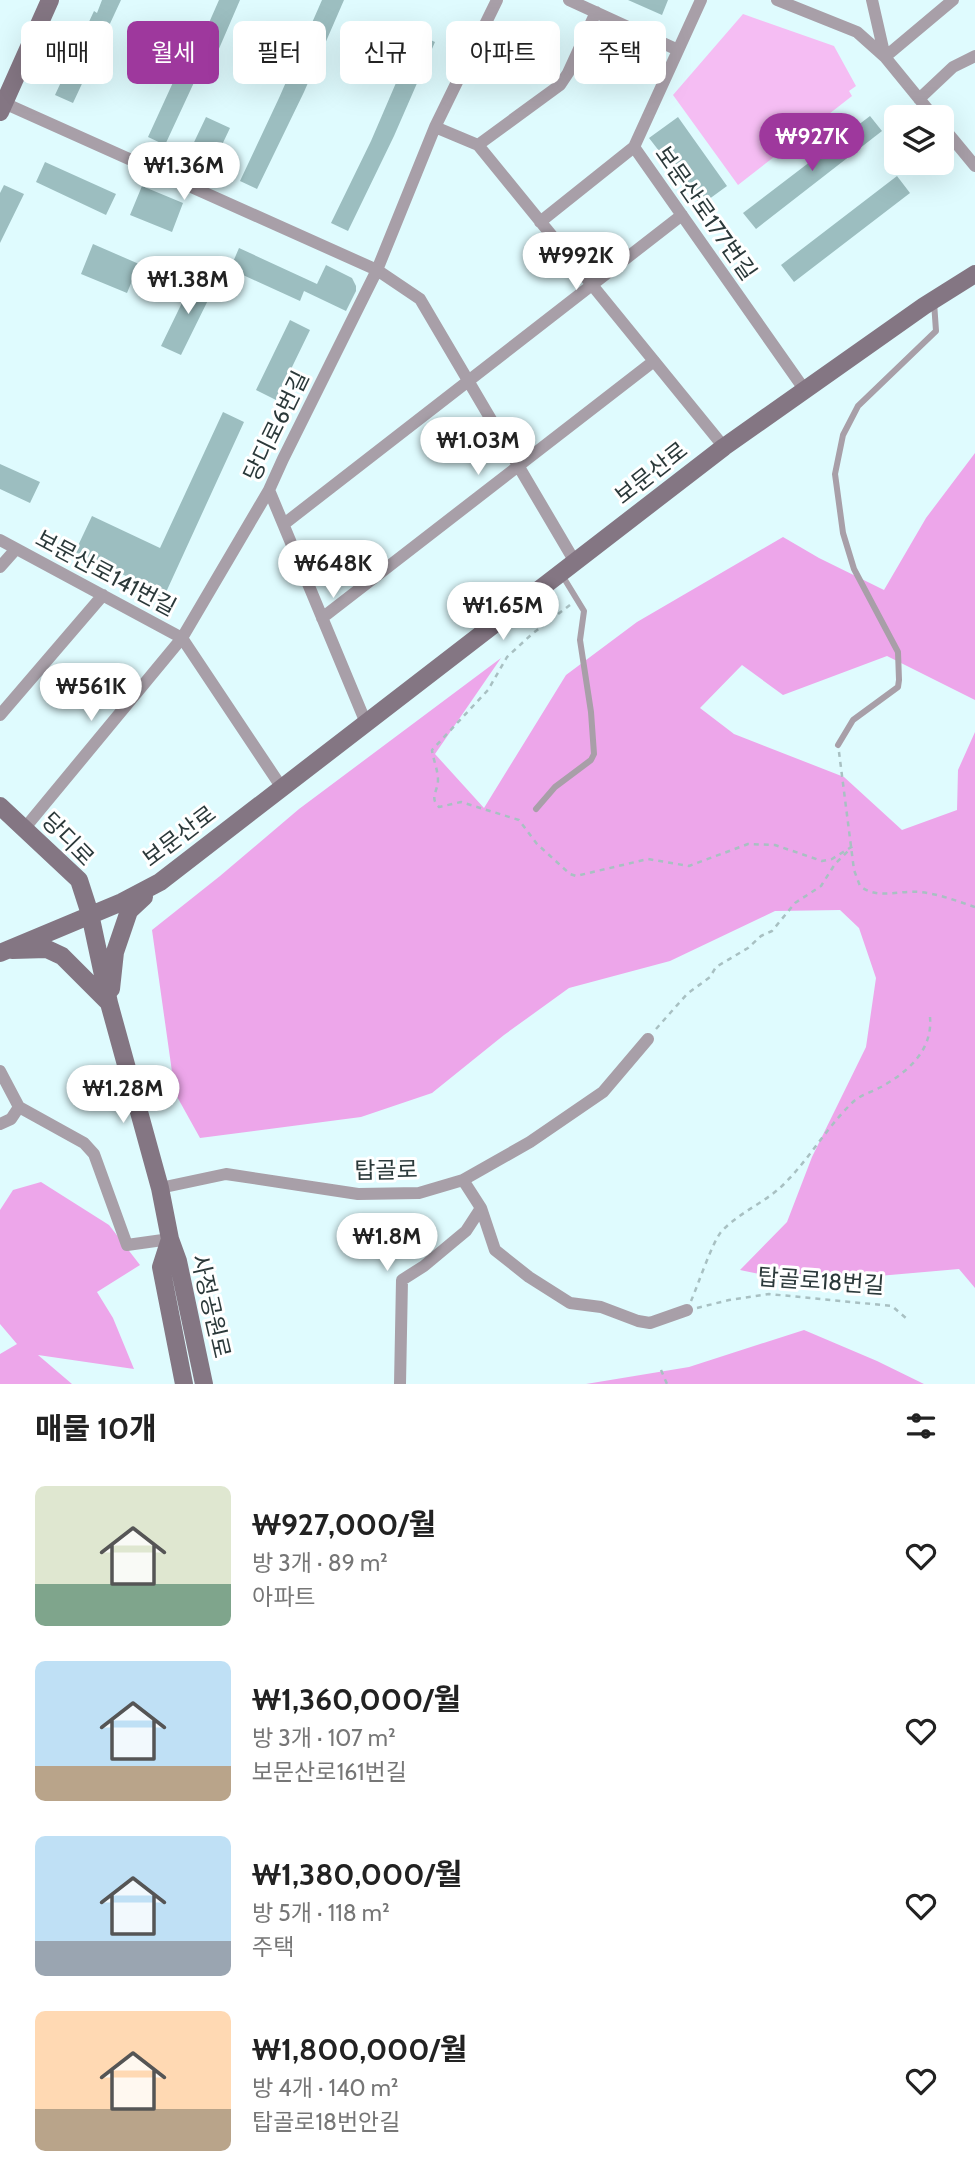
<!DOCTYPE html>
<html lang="ko">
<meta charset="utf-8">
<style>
:root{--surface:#fff;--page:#f2f2f2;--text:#222;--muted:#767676;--accent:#9e389d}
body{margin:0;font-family:Cabin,"Noto Sans KR",sans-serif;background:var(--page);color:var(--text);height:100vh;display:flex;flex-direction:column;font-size:26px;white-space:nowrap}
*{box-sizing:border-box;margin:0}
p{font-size:23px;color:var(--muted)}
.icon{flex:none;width:38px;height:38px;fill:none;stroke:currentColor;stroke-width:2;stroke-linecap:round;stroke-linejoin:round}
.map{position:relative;height:1384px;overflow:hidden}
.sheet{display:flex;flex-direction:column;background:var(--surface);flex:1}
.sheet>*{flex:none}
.top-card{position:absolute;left:21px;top:21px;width:934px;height:63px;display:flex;gap:14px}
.tools{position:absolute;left:884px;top:105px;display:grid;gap:14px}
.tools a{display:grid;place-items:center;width:70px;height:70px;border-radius:10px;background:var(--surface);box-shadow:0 7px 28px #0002;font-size:35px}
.price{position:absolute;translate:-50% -60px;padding:0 16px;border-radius:24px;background:#fff;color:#222;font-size:23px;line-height:46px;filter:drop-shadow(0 2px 4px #0008)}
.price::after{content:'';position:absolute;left:50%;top:42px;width:21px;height:16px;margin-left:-10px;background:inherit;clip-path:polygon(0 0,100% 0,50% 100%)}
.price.selected{background:var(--accent);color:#fff}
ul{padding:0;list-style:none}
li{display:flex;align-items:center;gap:21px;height:175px;padding:0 35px}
li span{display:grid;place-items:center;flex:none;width:196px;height:140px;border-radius:10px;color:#555}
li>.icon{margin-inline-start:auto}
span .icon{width:84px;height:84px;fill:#fffc;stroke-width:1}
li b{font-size:30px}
h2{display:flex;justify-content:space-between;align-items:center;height:84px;padding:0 35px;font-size:30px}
.tag{padding:0 24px;border-radius:10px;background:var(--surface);box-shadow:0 7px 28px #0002;font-size:24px;line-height:63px}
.tag.selected{background:var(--accent);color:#fff}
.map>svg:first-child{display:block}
.green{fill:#f5bdf3}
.forest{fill:#eda6ea}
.building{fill:#9cbec0}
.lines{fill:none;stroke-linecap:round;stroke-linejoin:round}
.path{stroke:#a8c0c2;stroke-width:2.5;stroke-dasharray:5 5;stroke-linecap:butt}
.lane{stroke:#a89fa8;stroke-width:6}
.street{stroke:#a89fa8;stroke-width:12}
.secondary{stroke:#847683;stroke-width:18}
.labels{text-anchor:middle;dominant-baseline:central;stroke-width:6;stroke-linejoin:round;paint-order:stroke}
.street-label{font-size:23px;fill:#2b393a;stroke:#fff}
</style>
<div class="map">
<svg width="975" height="1384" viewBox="0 0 975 1384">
<rect width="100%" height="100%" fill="#dffbfe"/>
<path class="green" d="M743,14L834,46L856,86L849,91L852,96L738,185L673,95Z"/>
<path class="forest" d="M975,453V700L887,656L783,695L742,665L700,708L734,734L844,777L902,830L957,810L958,770L975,732V1288L959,1269L867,1277L783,1279L740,1270L787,1222L812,1157L866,1047L876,978L859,928L840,910L775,911L670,961L569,988L504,1035L432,1093L361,1117L200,1138L175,1093L152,930L220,876L299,809L501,658L435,754L484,808L566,675L637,622L783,537L819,558L884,590L926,518Z
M41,1182L109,1225L140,1265L97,1292L113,1318L134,1369L38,1355L72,1384H0V1354L17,1344L0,1324V1210L13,1190Z
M804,1330L877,1361L924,1384H586L689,1367Z"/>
<path class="building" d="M102,0H121L73,103L55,95L94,11L97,13Z
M219,0H240L218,51L210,48L165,145L148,137L186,54L194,57Z
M322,0H344L304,92L257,189L240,181L279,98Z
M628,0H668L662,15Z
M417,34L435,42L394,136L348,231L331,223L371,141Z
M870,116L882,131L756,229L743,213Z
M206,117L230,128L211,168L187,157Z
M678,117L727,186L701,205L649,138Z
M45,162L116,194L106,215L36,182Z
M897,176L910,193L794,282L781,265Z
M4,185L24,194L0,243V193Z
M142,186L183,203L172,232L130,215Z
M93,244L139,264L127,293L81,274Z
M239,248L317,284L326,265L352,278L356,286V291L346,311L304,291L300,301L230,269Z
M195,276L215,286L181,355L161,346Z
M290,320L310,330L276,400L256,390Z
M223,412L244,422L162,601L140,591L143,584L75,552L92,516L160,548Z
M0,464L40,482L30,503L0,489Z"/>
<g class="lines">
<path class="path" d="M570,605L532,634L507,657L488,690L432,750C433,759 438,770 438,780C438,791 429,798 439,807L461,802L519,820L537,844L570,874L576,876L648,859L689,866L748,844L775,845L822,861L832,859L853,846
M839,752L854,870L860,886C878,900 899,890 920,892C939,894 957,901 975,907
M656,1029L687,994L710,977L716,967L748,948L761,936L772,931L795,903L821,886L835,864L848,851
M691,1301C698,1285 712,1243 721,1232C739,1212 765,1203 784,1184C810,1158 827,1127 853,1102C860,1095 872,1092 881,1087C908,1072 933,1050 930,1017
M697,1308L729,1300L769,1294L892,1306L907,1319
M661,1370L667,1384"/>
<path class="lane" d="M838,745L853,720L898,687L899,680L898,652L854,569L843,533L835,474L843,435L858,406L936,331L934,302
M536,809L555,787L591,760L594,754L591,712L580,640L584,611L562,575"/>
<path class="street" d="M569,0L678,50
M777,0L857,32L885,57L953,0
M872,0L885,57L934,117
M919,99L953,67L975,56
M4,103L377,270L420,299L575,562
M942,126L975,166
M435,127L478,145L724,447
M478,145L560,85L568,73L596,12
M634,147L804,389
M540,222L634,147L701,0
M269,490L366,723
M284,524L682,215
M0,540L182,638L282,788
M0,567L16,549
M322,618L654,361
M0,715L103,595
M24,829L182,638L269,490L283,459L377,270L435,127L497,0
M0,1071L19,1107L84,1143L94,1154L127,1245L170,1239
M0,1124L11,1119L19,1107
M463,1180L481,1208L495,1250L529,1277L570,1303L601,1307L638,1321L650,1323L687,1310
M160,1188L226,1174L358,1194L419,1193L463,1180L530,1142L603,1092L648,1039
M400,1384L402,1280L424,1266L466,1231L481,1208"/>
<path class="secondary" d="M0,112L50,0
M0,806L79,880L90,914L109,1003L160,1188L170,1239L178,1261L204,1384
M12,950L47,949L62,956L108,1002
M0,953L122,902L160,882L724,447L924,306L975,274
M111,989L115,952L129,911L144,897
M170,1239L161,1267L184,1384"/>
</g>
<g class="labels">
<g class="street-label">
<text transform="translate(706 213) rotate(55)">보문산로177번길</text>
<text transform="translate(276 426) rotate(-64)">당디로6번길</text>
<text transform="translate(651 473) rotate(-38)">보문산로</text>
<text transform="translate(106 573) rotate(28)">보문산로141번길</text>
<text transform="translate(179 836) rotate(-37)">보문산로</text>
<text transform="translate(68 839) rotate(46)">당디로</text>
<text transform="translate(386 1170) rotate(-1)">탑골로</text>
<text transform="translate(821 1281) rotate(4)">탑골로18번길</text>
<text transform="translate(211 1306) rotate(77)">사정공원로</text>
</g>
</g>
</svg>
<div class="tools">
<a><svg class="icon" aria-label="layers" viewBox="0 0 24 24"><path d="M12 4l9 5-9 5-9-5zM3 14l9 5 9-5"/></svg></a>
</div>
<b class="price selected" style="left:812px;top:173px">₩927K</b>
<b class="price" style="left:184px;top:202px">₩1.36M</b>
<b class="price" style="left:576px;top:292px">₩992K</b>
<b class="price" style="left:188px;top:316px">₩1.38M</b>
<b class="price" style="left:478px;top:477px">₩1.03M</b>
<b class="price" style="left:333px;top:600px">₩648K</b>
<b class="price" style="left:503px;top:642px">₩1.65M</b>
<b class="price" style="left:91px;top:723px">₩561K</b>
<b class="price" style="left:123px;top:1125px">₩1.28M</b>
<b class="price" style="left:387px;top:1273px">₩1.8M</b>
<div class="top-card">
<a class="tag">매매</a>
<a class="tag selected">월세</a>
<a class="tag">필터</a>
<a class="tag">신규</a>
<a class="tag">아파트</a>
<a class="tag">주택</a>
</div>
</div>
<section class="sheet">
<h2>매물 10개<svg class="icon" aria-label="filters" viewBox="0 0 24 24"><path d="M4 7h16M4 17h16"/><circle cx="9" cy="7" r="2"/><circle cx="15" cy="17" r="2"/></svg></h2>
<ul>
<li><span style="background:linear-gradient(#dfe7d0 70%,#7fa58c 0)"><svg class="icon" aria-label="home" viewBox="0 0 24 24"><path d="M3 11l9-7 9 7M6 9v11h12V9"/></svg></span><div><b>₩927,000/월</b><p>방 3개 · 89 m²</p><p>아파트</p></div><svg class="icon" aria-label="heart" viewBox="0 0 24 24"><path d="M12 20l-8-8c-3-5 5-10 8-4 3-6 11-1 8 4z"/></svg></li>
<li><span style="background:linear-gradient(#bfe0f5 75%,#b9a48a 0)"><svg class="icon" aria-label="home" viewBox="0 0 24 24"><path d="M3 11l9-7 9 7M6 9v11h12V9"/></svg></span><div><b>₩1,360,000/월</b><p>방 3개 · 107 m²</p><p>보문산로161번길</p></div><svg class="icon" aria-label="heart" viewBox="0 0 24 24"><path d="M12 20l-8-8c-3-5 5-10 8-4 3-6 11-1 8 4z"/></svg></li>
<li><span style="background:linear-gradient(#bfe0f5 75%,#9aa5b1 0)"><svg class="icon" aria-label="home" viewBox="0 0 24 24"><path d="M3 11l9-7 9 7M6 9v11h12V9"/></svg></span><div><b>₩1,380,000/월</b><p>방 5개 · 118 m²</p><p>주택</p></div><svg class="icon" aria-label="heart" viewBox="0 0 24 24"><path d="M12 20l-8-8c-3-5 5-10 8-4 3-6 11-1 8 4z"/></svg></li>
<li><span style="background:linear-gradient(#ffd9b3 70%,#b9a48a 0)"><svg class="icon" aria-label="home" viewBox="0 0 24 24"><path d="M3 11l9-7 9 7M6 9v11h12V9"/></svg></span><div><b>₩1,800,000/월</b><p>방 4개 · 140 m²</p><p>탑골로18번안길</p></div><svg class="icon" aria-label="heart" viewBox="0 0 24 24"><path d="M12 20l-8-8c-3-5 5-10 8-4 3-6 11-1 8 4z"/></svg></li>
</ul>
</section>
